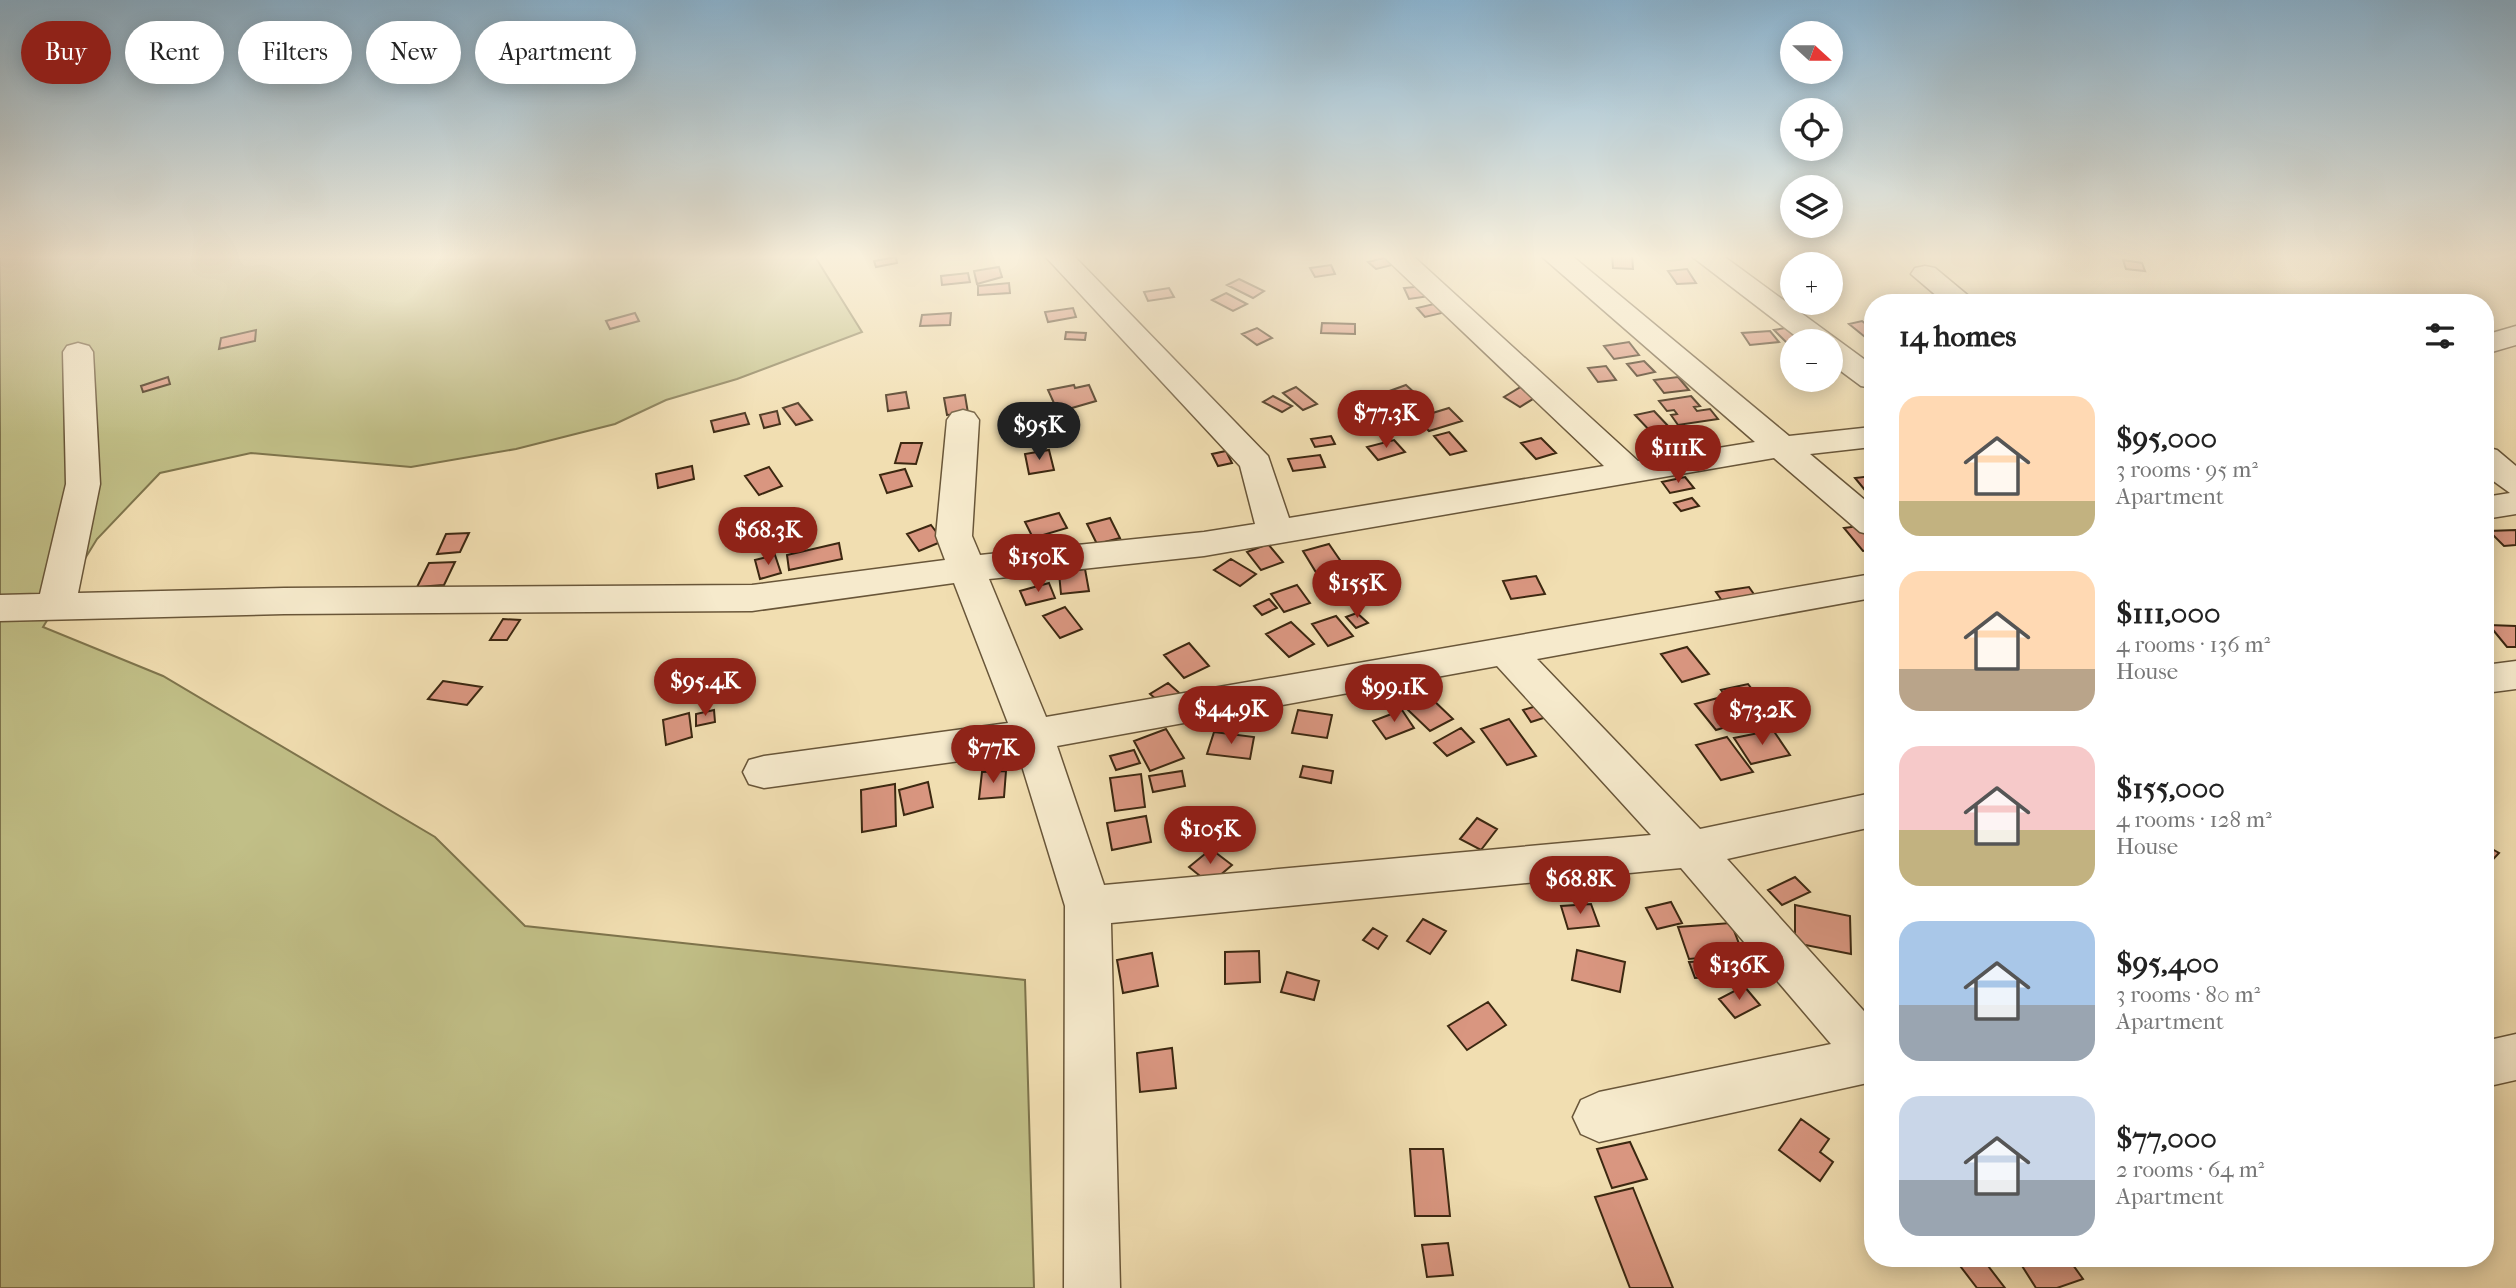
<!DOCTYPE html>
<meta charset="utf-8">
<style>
:root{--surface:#fff;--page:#f6f6f6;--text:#222;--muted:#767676;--accent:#8f2418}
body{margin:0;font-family:"IM FELL French Canon",serif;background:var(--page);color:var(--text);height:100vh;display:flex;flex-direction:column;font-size:26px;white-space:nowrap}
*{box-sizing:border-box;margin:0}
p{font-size:23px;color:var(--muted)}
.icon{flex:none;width:38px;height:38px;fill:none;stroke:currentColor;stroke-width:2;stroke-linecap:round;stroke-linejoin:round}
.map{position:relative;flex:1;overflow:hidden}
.panel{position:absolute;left:1864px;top:294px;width:630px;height:973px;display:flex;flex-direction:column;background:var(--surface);border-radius:28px;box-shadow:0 4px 18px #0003}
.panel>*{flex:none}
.guide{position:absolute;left:21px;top:21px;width:665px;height:63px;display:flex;gap:14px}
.needle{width:46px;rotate:111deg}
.buttons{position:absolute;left:1780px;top:21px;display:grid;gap:14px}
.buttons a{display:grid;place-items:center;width:63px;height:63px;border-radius:50%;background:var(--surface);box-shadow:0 4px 18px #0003;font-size:35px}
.price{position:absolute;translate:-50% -60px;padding:0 16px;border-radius:24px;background:var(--accent);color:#fff;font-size:23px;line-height:46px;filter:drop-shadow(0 2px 4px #0008)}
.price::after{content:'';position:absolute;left:50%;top:42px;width:21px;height:16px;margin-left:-10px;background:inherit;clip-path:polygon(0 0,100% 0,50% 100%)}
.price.active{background:#222;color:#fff}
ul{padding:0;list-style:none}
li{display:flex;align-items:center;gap:21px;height:175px;padding:0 35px}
li span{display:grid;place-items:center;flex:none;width:196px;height:140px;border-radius:21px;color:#555}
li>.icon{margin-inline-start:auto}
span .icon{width:84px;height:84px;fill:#fffc;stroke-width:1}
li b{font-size:30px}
h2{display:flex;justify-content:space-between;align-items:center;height:84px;padding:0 35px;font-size:30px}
.chip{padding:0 24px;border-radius:32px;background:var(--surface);box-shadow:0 4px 18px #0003;font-size:24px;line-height:63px}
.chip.active{background:var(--accent);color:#fff}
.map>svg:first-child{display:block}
.green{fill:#c1bf87;stroke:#7e744c;stroke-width:2}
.building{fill:#d99680;stroke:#3c2811;stroke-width:2}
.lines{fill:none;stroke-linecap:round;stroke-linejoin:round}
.minor-casing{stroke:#695639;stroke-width:3}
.minor{fill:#f6eacc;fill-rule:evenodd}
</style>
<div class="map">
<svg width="2516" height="1288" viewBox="0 0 2516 1288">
<rect width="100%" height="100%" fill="#f1deb1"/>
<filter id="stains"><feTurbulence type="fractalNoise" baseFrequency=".00286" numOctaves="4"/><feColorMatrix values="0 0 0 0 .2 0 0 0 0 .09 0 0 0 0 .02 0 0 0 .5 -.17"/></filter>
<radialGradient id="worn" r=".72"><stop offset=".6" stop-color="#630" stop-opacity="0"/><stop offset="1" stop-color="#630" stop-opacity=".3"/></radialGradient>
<path class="green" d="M0,255H814L862,332L737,379L666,400L615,424L516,449L411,467L251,453L160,473L97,539L43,627L163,676L435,837L525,926L1025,980L1034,1288H0Z"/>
<path class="building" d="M1612,255H1632L1633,269L1613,268Z
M1392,256L1400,263L1376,269L1368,262Z
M896,257L897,263L876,267L874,261Z
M2123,260L2142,263L2145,271L2126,269Z
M1331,265L1335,274L1315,277L1310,268Z
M999,267L1002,277L977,284L974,271Z
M1687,269L1696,283L1677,284L1668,271Z
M968,273L970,282L942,285L941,276Z
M1239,279L1264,291L1253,298L1227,285Z
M1009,283L1010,293L978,295V286Z
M1425,286L1430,296L1409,299L1404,288Z
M1169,288L1174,297L1148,301L1144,292Z
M1226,293L1247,304L1233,311L1212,300Z
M1997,295L2011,303L1983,300Z
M1438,303L1446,312L1425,317L1417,308Z
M1073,308L1076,317L1048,322L1045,312Z
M635,313L639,321L610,329L606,321Z
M951,313L950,325L920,326L922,315Z
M1862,321L1872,329V335L1865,337L1849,324Z
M1322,323L1355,324V334L1321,333Z
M1791,327L1805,340L1787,343L1774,330Z
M1257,328L1272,338L1257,345L1242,334Z
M256,330L255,341L219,349L221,338Z
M1770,331L1779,342L1750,345L1742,333Z
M1066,332L1086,333L1085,340L1065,339Z
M1629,342L1639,355L1614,359L1604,346Z
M1644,361L1655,372L1637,376L1627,364Z
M1606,366L1616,380L1598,382L1588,368Z
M168,377L170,384L143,392L141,386Z
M1678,377L1689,390L1664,393L1654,380Z
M1074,385L1075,388L1089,385L1096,401L1058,412L1048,390Z
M1406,385L1416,394L1393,402L1384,393Z
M1524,385L1541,394L1520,407L1504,397Z
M1296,387L1317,404L1303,410L1283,393Z
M906,392L909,408L888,411L886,395Z
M965,395L968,413L947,415L944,398Z
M1273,396L1292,406L1282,412L1263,402Z
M1691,396L1700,406L1694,407L1697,411L1710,409L1718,419L1678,425L1671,415L1677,414L1674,410L1667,411L1659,401Z
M798,403L812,420L796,425L783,408Z
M1449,408L1462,421L1429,431L1416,418Z
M777,411L780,424L764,428L760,415Z
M1654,411L1669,427L1650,431L1635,415Z
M745,413L749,424L714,432L711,421Z
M1449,432L1466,451L1450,455L1434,436Z
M1331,436L1335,444L1315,447L1311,439Z
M1541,438L1556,453L1536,459L1521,443Z
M1394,440L1405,452L1378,460L1367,447Z
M901,443H922L916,464L895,463Z
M1049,450L1054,470L1029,474L1025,454Z
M1226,451L1232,463L1218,466L1212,454Z
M1320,455L1325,467L1293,471L1288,459Z
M692,466L694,479L658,488L656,474Z
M769,467L782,486L759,495L745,476Z
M905,469L912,486L887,493L880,475Z
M1872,476V494L1869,495L1855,478Z
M1685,477L1694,488L1670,493L1662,482Z
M1692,498L1699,506L1681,511L1674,503Z
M1059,513L1067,528L1033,538L1025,522Z
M1110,518L1120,538L1097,544L1087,524Z
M931,525L943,541L919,551L907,534Z
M1866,525L1872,533V550L1863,551L1844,528Z
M2516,530V545L2504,546L2489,531Z
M469,533L460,552L437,554L446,534Z
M1033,539L1037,552L1020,555L1016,542Z
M839,543L842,559L789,570L787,555Z
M1268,544L1283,562L1261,570L1247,552Z
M1329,544L1344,566L1317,574L1303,551Z
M775,555L781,573L760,579L755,560Z
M1231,559L1256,574L1240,586L1214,570Z
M455,562L444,585L417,587L429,563Z
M1085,569L1089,591L1061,594L1059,573Z
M1536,576L1545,594L1511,599L1503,581Z
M1394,579L1399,589L1373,593L1369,582Z
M1049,583L1055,598L1026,605L1020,591Z
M1297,585L1310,603L1284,612L1271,594Z
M1749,587L1760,603L1727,608L1716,592Z
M1269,599L1277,608L1262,615L1254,606Z
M1065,607L1082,629L1060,638L1043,616Z
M1357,613L1368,623L1356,628L1346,617Z
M1336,616L1353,636L1328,646L1312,624Z
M503,619L520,620L507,640H490Z
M1291,622L1314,644L1289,657L1266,634Z
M2489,625L2516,626V647H2507Z
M1189,643L1209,666L1184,678L1164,655Z
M1687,647L1709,674L1682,682L1661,654Z
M443,681L482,687L467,705L428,699Z
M1168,683L1184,697L1166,708L1150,694Z
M1748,684L1758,697L1732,704L1721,690Z
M1430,697L1453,719L1430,731L1407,709Z
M1718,698L1739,723L1716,730L1695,704Z
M1547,703L1556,714L1531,722L1523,710Z
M714,710L715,722L696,726V714Z
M1298,710L1332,715L1327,738L1292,733Z
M1402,710L1414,728L1386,739L1373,721Z
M689,713L692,737L666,745L663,720Z
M1509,719L1536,756L1507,765L1481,729Z
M1461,728L1474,742L1447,756L1434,743Z
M1166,729L1184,758L1150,771L1134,741Z
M1773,730L1790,755L1751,764L1734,738Z
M1214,732L1254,737L1250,759L1207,754Z
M1727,737L1753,772L1721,780L1696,745Z
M1134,750L1140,763L1116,770L1110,756Z
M1303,766L1333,771L1331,783L1300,777Z
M1006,771L1004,797L979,799L982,772Z
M1182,771L1185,786L1153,792L1149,776Z
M1141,774L1145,807L1115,811L1110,778Z
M928,782L933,807L904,815L899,790Z
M895,784L896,826L862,832L861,790Z
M1207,809L1219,836L1186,847L1175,819Z
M1146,816L1151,842L1112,850L1107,823Z
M1477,818L1497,829L1481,850L1460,839Z
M2485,845L2499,853L2485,868Z
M1211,849L1232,865L1210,884L1189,867Z
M1795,877L1810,892L1782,905L1768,890Z
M1671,902L1682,923L1657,929L1646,908Z
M1591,904L1599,926L1568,929L1561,906Z
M1795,905L1850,916L1851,954L1795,943Z
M1423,919L1446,931L1430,954L1407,941Z
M1731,923L1743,954L1689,959L1678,927Z
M1373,928L1387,936L1378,949L1363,940Z
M1577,950L1625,962L1620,992L1572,980Z
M1259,951L1260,982L1225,984V952Z
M1152,953L1158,986L1123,993L1117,960Z
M1722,960L1728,976L1695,978L1689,962Z
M1287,972L1319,981L1314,1000L1281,992Z
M1744,986L1760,1005L1735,1018L1719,999Z
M1488,1002L1506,1025L1467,1050L1448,1026Z
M1172,1048L1176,1088L1140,1092L1137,1053Z
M1801,1119L1829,1139L1820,1152L1833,1162L1820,1181L1779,1150Z
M1630,1142L1647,1179L1612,1188L1597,1149Z
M1410,1149H1443L1450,1216H1415Z
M1633,1188L1673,1288H1630L1595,1197Z
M1448,1243L1453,1275L1427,1277L1422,1245Z
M1954,1258H1982L2005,1288H1977Z
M2017,1258H2068L2083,1279L2057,1288H2036Z"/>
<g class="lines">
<defs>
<path id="minor" d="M1044,255H1073L1268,456L1289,518L1604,466L1382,255H1412L1638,461L1755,442L1540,255H1571L1789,436L1872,427V447L1810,454L1872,506V535L1860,532L1774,458L1204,556L989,579L1046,717L1872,574V598L1537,659L1700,829L1872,793V827L1727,859L1872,1020V1082L1599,1142L1581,1134L1573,1117L1581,1100L1599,1092L1831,1044L1681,868L1111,923L1120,1288H1064L1065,906L1018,753L764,788L749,784L743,772L749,760L764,756L1008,723L954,583L752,611L284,614L0,621V595L40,594L66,484L63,352L67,346L78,343L89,346L93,352L100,484L78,593L284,588L752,585L945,560L936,536L947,420L952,413L963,410L974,413L979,420L972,536L980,555L1204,532L1255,524L1240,466ZM1497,666L1651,835L1104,885L1057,746Z
M1690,255H1722L1872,365V388L1861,386L1830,363V341H1802Z
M1925,266L1935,268L1977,303H1945L1911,274L1915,268Z
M2516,326V345L2485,354V335Z
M2485,447L2497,450L2516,466V514L2485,519V497L2510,493L2485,475Z
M2516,661V689L2485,693V665Z
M2516,1034V1080L2485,1087V1041Z"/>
</defs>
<use href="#minor" class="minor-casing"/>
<use href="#minor" class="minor"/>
</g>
<linearGradient id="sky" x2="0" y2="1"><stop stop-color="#8bb6d4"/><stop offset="0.59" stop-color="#f9f0dc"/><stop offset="1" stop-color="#f9f0dc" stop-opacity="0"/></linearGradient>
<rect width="2516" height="435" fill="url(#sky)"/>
<rect width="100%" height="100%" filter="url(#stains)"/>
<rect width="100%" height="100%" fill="url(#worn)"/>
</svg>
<div class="buttons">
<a><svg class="needle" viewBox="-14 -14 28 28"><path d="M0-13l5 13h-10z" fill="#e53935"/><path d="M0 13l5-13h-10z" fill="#767676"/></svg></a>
<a><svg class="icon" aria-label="locate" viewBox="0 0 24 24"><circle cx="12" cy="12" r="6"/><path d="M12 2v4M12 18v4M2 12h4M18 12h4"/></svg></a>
<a><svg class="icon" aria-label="layers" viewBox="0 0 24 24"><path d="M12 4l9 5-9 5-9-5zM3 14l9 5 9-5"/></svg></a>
<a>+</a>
<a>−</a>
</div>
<b class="price" style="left:1386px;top:450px">$77.3K</b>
<b class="price active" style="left:1039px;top:462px">$95K</b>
<b class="price" style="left:1678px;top:485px">$111K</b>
<b class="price" style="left:768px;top:567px">$68.3K</b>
<b class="price" style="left:1038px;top:594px">$150K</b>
<b class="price" style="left:1357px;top:620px">$155K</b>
<b class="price" style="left:705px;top:718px">$95.4K</b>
<b class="price" style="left:1394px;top:724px">$99.1K</b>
<b class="price" style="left:1231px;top:746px">$44.9K</b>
<b class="price" style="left:1762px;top:747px">$73.2K</b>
<b class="price" style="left:993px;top:785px">$77K</b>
<b class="price" style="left:1210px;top:866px">$105K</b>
<b class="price" style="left:1580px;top:916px">$68.8K</b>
<b class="price" style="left:1739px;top:1002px">$136K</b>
<div class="guide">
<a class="chip active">Buy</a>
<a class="chip">Rent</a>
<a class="chip">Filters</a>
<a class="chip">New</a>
<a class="chip">Apartment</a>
</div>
<section class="panel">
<h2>14 homes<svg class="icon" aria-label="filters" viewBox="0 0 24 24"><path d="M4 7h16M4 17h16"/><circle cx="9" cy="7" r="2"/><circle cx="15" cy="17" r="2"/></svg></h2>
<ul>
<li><span style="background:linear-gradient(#ffd9b3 75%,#c2b280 0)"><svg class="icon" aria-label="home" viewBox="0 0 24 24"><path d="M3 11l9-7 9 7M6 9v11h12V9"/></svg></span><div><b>$95,000</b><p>3 rooms · 95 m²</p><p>Apartment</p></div></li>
<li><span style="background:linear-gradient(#ffd9b3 70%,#b9a48a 0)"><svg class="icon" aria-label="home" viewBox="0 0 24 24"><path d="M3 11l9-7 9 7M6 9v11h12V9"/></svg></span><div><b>$111,000</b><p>4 rooms · 136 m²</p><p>House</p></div></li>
<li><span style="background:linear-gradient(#f6c9c9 60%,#c2b280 0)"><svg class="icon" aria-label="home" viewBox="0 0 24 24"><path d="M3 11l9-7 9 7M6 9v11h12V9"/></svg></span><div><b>$155,000</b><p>4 rooms · 128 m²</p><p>House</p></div></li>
<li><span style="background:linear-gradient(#a9c7e8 60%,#9aa5b1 0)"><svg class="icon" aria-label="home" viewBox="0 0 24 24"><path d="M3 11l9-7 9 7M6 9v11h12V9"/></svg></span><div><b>$95,400</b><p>3 rooms · 80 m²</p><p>Apartment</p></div></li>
<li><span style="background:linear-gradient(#c9d6e8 60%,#9aa5b1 0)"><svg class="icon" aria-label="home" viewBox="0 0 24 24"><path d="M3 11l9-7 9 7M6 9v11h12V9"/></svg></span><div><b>$77,000</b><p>2 rooms · 64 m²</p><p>Apartment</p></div></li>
</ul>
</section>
</div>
